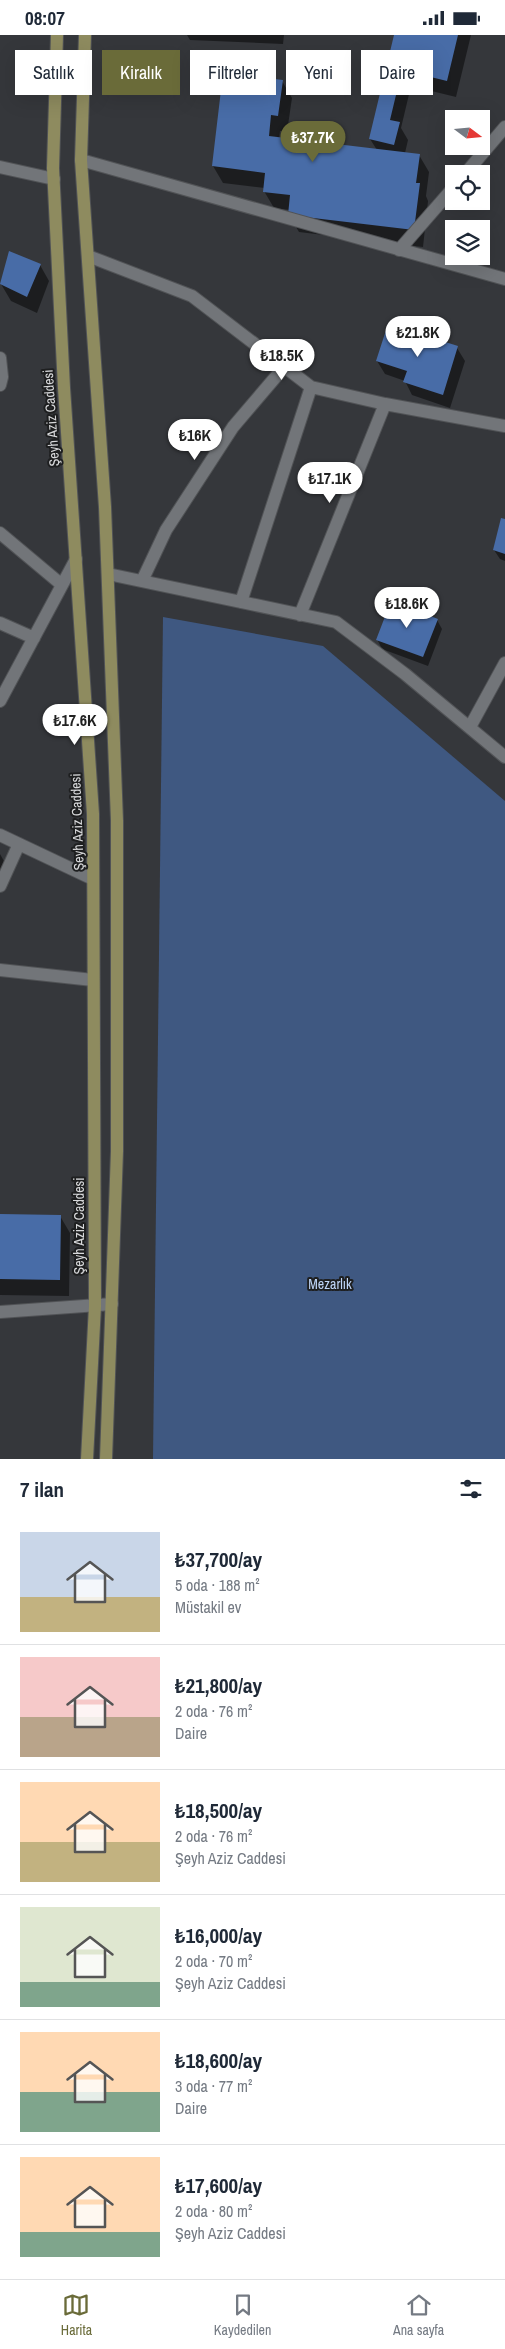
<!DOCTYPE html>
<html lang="tr">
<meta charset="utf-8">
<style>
:root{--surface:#fff;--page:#f6f6f7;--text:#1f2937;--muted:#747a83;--line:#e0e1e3;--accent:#6a6b39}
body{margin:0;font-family:"Archivo Narrow",sans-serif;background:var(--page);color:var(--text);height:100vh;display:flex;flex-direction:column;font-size:19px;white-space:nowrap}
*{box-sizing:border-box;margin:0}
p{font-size:16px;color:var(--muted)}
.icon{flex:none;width:28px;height:28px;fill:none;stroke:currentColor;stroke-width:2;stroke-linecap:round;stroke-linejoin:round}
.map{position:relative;height:1424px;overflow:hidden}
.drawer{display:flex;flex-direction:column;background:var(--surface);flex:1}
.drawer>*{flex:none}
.hud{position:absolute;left:15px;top:15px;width:475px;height:45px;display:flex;gap:10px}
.needle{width:32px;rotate:106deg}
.tools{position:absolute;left:445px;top:75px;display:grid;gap:10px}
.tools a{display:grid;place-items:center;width:45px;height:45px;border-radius:0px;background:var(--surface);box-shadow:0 5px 20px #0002;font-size:25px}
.price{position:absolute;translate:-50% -42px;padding:0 11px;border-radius:18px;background:#fff;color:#222;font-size:16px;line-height:32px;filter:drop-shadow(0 1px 2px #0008)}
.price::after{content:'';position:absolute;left:50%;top:30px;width:15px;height:11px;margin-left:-8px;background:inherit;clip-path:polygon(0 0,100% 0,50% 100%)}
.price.selected{background:var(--accent);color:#fff}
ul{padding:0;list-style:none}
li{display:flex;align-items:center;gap:15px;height:125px;padding:0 20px}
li+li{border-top:1px solid var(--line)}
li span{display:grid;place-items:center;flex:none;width:140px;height:100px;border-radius:0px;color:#555}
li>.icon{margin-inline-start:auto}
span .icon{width:60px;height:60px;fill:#fffc;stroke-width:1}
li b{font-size:21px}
h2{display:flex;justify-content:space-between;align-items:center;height:60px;padding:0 20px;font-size:21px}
.tag{padding:0 18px;border-radius:0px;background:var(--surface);box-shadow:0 5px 20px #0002;font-size:18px;line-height:45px}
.tag.selected{background:var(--accent);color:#fff}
.status{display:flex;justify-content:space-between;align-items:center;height:35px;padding:0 25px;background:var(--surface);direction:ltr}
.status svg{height:14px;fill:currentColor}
.tab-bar{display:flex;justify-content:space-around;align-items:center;height:70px;border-top:1px solid var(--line);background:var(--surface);font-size:14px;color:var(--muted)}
.tab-bar a{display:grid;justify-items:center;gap:2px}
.tab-bar .selected{color:var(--accent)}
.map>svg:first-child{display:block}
.green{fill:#3f5881}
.shadow{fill:#0007}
.building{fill:#486ca7}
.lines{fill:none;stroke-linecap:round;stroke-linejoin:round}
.minor-casing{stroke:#515356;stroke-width:14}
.major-casing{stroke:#515356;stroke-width:14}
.minor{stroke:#727579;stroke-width:12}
.major{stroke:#8e8b5f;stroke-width:12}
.labels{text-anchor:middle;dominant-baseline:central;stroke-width:4;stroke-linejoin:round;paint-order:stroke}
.street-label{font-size:14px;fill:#d7d8da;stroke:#1e1f20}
.park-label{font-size:14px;fill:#c0d6f8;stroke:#1e1f20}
</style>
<div class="status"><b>08:07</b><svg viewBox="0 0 49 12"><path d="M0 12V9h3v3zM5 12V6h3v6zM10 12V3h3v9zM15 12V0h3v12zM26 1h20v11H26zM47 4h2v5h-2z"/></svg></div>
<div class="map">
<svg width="505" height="1424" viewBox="0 0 505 1424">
<rect width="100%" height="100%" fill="#35373b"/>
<path class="green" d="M163,582L323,611L505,766V1424H153Z"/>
<path class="shadow" d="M187,0H284L283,9L190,5Z
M395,0H471L456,62L411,51L401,93L408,105L405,118L419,120L429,137L426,161L428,166L423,212L299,197L289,180L290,175L274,173L264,156L265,153L223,148L213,131L224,39L282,46L292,63L287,97L280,96L279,103L377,115L370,104Z
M40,230L49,246L37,278L11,266L1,249Z
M457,313L465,326L450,373L412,360L405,346L385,339L377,326Z
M505,485V526L500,524L494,515Z
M437,585L442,594L428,631L382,614L377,604Z
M0,819L9,835L0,854Z
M0,1180L60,1181L70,1198L69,1261L0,1260Z"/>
<path class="building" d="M394,0H458L447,46L402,35L390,85L400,87L394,110L369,104Z
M223,38L283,45L278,81L271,80L269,101L420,119L416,148H420L414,195L288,180L290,160L263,157L265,138L212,131Z
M9,216L41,229L27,262L0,249Z
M388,289L458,311L443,360L403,347L407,336L376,326Z
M501,483L505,484V519L493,515Z
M391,566L438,584L423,622L376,605Z
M0,1179L61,1180L60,1245L0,1244Z"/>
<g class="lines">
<defs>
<path id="minor" d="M81,125L505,244
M0,132L54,144
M465,139L505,92
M399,215L454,152
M88,221L192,261L311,352L385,369L505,391
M0,323L2,342L0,350
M0,498L62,550
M108,539L336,587L405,639L505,722
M142,546L166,495L233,392L285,331
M241,567L311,352
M300,580L385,369
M0,588L34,603
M0,666L76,524
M470,692L505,628
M0,800L93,844
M0,851L19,809
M0,935L93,945
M0,1277L112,1269"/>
<path id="major" d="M57,0L53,133L64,353L93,779L95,1271L87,1424
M85,0L81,125L105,472L117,786V1116L106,1424"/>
</defs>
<use href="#minor" class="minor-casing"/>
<use href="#major" class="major-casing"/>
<use href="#minor" class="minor"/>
<use href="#major" class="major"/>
</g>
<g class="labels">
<g class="street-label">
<text transform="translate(51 383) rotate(-94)">Şeyh Aziz Caddesi</text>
<text transform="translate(77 787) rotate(-92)">Şeyh Aziz Caddesi</text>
<text transform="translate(79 1191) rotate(-90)">Şeyh Aziz Caddesi</text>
</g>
<g class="park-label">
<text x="330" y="1249">Mezarlık</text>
</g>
</g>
</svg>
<div class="tools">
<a><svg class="needle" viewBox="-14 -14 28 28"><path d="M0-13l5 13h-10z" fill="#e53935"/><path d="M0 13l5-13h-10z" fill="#747a83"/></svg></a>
<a><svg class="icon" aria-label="locate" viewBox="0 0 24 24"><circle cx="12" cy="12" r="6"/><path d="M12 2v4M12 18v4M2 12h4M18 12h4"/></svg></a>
<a><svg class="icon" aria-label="layers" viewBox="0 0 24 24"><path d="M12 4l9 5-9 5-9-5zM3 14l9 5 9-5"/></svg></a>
</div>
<b class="price selected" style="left:313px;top:128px">₺37.7K</b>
<b class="price" style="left:418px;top:323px">₺21.8K</b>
<b class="price" style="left:282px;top:346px">₺18.5K</b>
<b class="price" style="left:195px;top:426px">₺16K</b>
<b class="price" style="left:330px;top:469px">₺17.1K</b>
<b class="price" style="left:407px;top:594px">₺18.6K</b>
<b class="price" style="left:75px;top:711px">₺17.6K</b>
<div class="hud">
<a class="tag">Satılık</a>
<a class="tag selected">Kiralık</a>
<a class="tag">Filtreler</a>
<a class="tag">Yeni</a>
<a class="tag">Daire</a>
</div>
</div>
<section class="drawer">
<h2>7 ilan<svg class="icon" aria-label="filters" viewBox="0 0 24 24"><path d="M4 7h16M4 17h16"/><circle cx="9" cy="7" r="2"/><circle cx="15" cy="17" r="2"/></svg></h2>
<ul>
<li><span style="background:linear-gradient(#c9d6e8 65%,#c2b280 0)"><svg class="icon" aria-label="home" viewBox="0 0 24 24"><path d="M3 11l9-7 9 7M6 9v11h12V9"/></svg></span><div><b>₺37,700/ay</b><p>5 oda · 188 m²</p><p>Müstakil ev</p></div></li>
<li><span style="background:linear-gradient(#f6c9c9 60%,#b9a48a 0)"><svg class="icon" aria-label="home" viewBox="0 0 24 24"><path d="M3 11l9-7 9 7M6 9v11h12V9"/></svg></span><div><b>₺21,800/ay</b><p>2 oda · 76 m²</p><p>Daire</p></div></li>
<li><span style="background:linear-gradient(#ffd9b3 60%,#c2b280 0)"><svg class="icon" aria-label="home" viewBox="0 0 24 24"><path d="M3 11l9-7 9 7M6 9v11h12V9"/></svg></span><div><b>₺18,500/ay</b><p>2 oda · 76 m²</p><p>Şeyh Aziz Caddesi</p></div></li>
<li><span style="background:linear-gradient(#dfe7d0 75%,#7fa58c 0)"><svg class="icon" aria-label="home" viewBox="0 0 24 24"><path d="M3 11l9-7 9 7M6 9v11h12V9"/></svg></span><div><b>₺16,000/ay</b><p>2 oda · 70 m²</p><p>Şeyh Aziz Caddesi</p></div></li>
<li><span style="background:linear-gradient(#ffd9b3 60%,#7fa58c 0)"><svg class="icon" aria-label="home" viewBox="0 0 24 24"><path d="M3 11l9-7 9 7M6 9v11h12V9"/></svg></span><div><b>₺18,600/ay</b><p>3 oda · 77 m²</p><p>Daire</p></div></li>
<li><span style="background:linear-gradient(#ffd9b3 75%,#7fa58c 0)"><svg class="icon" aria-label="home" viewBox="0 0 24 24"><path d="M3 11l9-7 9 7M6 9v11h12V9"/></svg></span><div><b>₺17,600/ay</b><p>2 oda · 80 m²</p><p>Şeyh Aziz Caddesi</p></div></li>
</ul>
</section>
<nav class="tab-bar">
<a class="selected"><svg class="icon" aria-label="map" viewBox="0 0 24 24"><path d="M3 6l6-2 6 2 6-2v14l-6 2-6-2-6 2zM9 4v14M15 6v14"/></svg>Harita</a>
<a><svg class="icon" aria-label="saved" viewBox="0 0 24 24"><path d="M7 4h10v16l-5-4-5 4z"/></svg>Kaydedilen</a>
<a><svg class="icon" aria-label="home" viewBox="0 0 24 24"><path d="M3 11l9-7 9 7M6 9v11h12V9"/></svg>Ana sayfa</a>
</nav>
